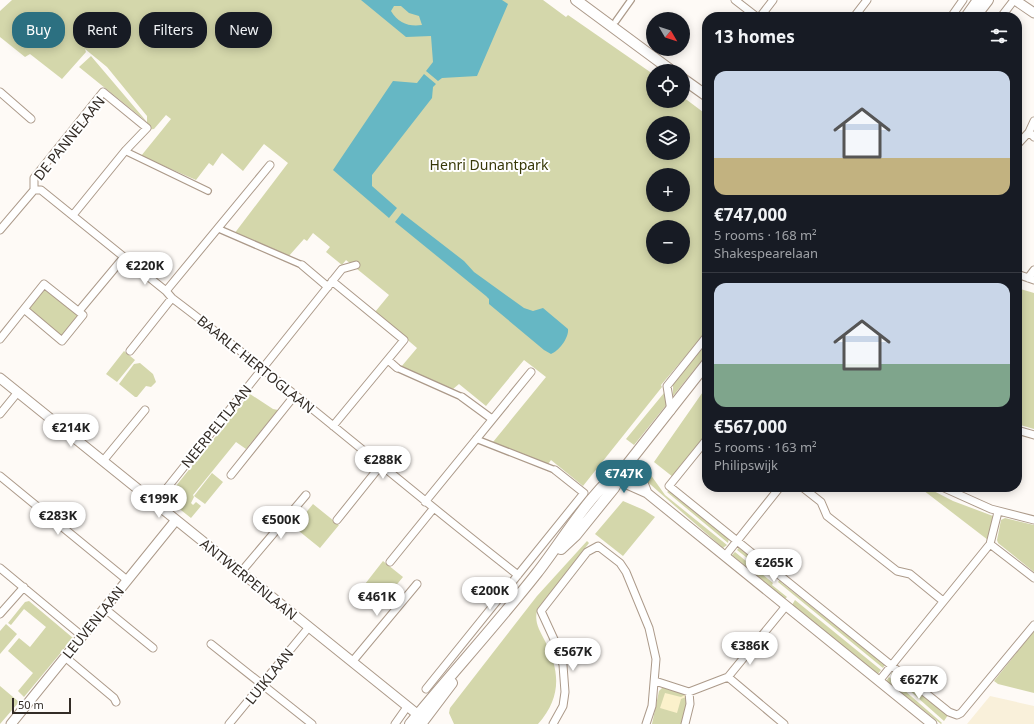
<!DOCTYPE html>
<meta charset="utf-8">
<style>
:root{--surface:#171b24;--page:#20242c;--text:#f1f3f6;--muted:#9ea1a6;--line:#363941;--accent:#2c7081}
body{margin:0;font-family:"Noto Sans",sans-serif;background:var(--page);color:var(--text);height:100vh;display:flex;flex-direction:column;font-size:15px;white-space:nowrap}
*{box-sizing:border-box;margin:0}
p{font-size:13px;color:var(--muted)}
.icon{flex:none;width:22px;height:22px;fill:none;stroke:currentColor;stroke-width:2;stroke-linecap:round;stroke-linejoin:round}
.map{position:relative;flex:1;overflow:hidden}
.details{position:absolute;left:702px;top:12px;width:320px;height:480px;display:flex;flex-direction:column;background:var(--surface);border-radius:16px;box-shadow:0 2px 10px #0003}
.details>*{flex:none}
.hud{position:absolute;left:12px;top:12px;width:380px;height:36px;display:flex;gap:8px}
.needle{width:26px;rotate:129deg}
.controls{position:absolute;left:646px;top:12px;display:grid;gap:8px}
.controls a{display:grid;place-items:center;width:44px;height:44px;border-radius:50%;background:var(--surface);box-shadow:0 2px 10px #0003;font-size:20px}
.scale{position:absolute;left:12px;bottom:10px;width:59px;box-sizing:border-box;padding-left:4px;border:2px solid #332c26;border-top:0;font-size:11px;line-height:14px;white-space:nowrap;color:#332c26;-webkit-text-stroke:3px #fff;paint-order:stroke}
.price{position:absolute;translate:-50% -34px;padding:0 9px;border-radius:14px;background:#fff;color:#222;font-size:13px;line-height:26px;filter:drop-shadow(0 1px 2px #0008)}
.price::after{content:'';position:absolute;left:50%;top:24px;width:12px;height:9px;margin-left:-6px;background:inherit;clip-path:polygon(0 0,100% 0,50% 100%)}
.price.on{background:var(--accent);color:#fff}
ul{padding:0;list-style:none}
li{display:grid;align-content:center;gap:8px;height:212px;padding:0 12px}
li+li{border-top:1px solid var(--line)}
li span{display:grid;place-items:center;height:124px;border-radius:12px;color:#555}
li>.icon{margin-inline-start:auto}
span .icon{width:72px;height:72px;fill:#fffc;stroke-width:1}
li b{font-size:17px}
h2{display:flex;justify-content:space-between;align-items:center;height:48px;padding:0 12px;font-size:17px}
.tag{padding:0 14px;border-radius:16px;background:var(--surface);box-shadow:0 2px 10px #0003;font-size:14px;line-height:36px}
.tag.on{background:var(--accent);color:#fff}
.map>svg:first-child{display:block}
.education{fill:#f9f0da}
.green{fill:#d4d7ab;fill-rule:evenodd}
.sand{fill:#fbf1cb}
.water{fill:#66b7c4;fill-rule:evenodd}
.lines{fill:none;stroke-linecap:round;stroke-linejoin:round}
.pedestrian-casing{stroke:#ac9a8a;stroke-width:8}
.minor-casing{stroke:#ac9a8a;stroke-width:9}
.tertiary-casing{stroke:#ac9a8a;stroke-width:11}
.secondary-casing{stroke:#ac9a8a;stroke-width:12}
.pedestrian{stroke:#fff;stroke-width:5.5}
.minor{stroke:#fff;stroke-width:7}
.tertiary{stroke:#fff;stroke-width:9}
.secondary{stroke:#fff;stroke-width:10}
.labels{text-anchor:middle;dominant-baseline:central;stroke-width:4;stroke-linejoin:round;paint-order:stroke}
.street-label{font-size:14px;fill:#332c26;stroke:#fff}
.park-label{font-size:14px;fill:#373807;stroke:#fff}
</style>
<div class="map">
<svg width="1034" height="724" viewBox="0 0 1034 724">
<rect width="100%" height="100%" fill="#fefaf6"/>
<path class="education" d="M990,696L1034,706V724H967Z"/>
<path class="green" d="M12,0H543L566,17L568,15L653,74V101H683V97L707,115V331L661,385L662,387L583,486L551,460L546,467L493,442L546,377L524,360L486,406L459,384L453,389L401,367L417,348L375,312L389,295L346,260L342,265L326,252L330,247L313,233L307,241L304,239L288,257L234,234L288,163L264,144L243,171L222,153L213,166L209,163L196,180L141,156L171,119L166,115L154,129L147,130V116L107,67L85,49L86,52L62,79L30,54L25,57L0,37V11ZM653,123H683V153H653ZM653,175H683V205H653ZM653,227H683V257H653Z
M91,56L147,122L79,67Z
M45,288L80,316L62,337L28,308Z
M1017,288L1034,293V429L1017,424Z
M707,340V354L673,396V382Z
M124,351L135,360L117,382L106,374Z
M140,363L153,374L156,382L151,387L146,386L137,397H135L119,384L134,364Z
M707,386V435L673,477L654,462Z
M664,393L667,404L634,445L626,439Z
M250,394L273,409L278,410L246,449L236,442L193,495L194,497L191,503L193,505L196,502L201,506L191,518L167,499V497Z
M648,471L665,495L727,545L723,548L643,478Z
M212,473L223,482L205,504L194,496Z
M919,487H926L953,501L993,516L988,540Z
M670,490L729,538L728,543L667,492Z
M623,501L644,510L655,517L623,556L595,534Z
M313,504L339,525L320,548L294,527Z
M1005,518L1034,525V572L998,543L997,540L1001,520Z
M587,541L589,543L537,611C534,622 540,631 545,641C560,671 562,697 538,724H454L449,713L450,708L537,596Z
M739,547L778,577L775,580L737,550Z
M735,552L773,583L772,585L787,597L785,599L732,555Z
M383,561L403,577L384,600L365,584Z
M780,579L782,583L885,665L883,668L778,582Z
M795,600L881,670L878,674L792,605Z
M29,601L73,638L24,697L18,691L33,673L8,651L19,638L30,647L46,627L24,609L11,625L8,623L25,602Z
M6,624L17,634L0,654V631Z
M1034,631V693L998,684L994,681Z
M893,672L897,673L948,715L944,721L891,674Z
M889,677L942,723L941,724L886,681Z
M0,686L19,702L0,724Z
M663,687L683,691C690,700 684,714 681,724H652L659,691Z"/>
<path class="sand" d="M665,693L681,697L685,695L686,697L681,699L677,713L660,708Z"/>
<path class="water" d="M361,0H502L508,4L477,76L442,78L438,81L426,71L433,62L431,36L406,37ZM394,6H401L409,13L419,16L422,25C409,27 398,23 391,11Z
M424,74L436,84L433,87L432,98L372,175V186L397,208L389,218L333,170L393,81L417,83Z
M402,213L464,261L474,272L524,308L533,311L543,308L568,329C569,338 559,351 551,354L544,350L489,304V299L486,296L395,222Z"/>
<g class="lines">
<defs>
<path id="pedestrian" d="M616,21L631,0
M125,151L208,191
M219,229L302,265
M397,368L462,397
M476,439L555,470"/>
<path id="minor" d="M735,0L757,17
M760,17L773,0
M854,17L867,0
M951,17L963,0
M1001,17L1014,0
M0,92L31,119
M1034,121L1029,132L1034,137
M1017,145L1029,132
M34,190H41L166,291L172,298C290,387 401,484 518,575
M34,190V178L103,92L147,128L125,151L73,215
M0,230L34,190
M302,265L328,287
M1017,274L1034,280
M1028,278L1034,270
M332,281L404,340L333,426
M44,284L83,315L62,341L24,309Z
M166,291L270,165
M79,311L124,257
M0,339L24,309
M130,351L172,298
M388,360L397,368
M462,397L492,419
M671,411L667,386L707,336
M0,414L18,392
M1017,430L1034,435
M707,439L669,486L949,712L957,715L961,713L1034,625
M103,461L145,410
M231,475L295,395
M0,476L127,580
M802,487L821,502L827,516L897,571L910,574L943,601
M942,487L991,509L1034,520
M425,502L531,372
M155,503L342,269L356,265
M337,520L381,465
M990,544L1034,578
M725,556L780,487
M390,562L433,509
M0,568L82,636
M241,572L306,495
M104,608L153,648
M0,614L24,587
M211,644L312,724
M65,657L114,698L116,702
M352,662L417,584
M728,677L784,724
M655,681L689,692L728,677L786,606
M879,681L990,544L998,512
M426,689L584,493L555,470
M229,724L309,627
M395,724L407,707
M553,724L563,706L565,692L563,665L558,648L541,611L587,552L598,546L620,563L626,572L649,628L656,659L652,706L646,724
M685,724L690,704L689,692"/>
<path id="tertiary" d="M1015,0L1034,13
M0,378L422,718
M626,466L643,483L647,493
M615,474L629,485L647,493L932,724
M11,724L176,520"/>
<path id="secondary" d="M576,0L672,71
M966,17L978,0
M975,17L988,0
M683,79L707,96
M561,549L576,535L614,488L626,466L707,363
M410,724C452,673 496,625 537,573C563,540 592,489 626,466
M421,724L452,683"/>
</defs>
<use href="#pedestrian" class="pedestrian-casing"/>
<use href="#minor" class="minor-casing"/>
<use href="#tertiary" class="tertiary-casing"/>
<use href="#secondary" class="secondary-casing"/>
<use href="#pedestrian" class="pedestrian"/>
<use href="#minor" class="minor"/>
<use href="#tertiary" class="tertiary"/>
<use href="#secondary" class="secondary"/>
</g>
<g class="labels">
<g class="street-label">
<text transform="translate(69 138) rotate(-51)">DE PANNELAAN</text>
<text transform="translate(256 364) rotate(39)">BAARLE HERTOGLAAN</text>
<text transform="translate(216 426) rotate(-51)">NEERPELTLAAN</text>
<text transform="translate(249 579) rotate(39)">ANTWERPENLAAN</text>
<text transform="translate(93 622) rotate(-51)">LEUVENLAAN</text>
<text transform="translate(269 676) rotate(-51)">LUIKLAAN</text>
</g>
<g class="park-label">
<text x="489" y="164">Henri Dunantpark</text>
</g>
</g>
</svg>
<div class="controls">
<a><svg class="needle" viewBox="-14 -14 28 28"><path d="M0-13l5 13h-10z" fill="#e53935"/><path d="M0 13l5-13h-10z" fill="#9ea1a6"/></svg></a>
<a><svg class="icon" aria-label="locate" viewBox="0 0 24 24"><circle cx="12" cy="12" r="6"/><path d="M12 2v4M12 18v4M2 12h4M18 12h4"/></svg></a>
<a><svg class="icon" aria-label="layers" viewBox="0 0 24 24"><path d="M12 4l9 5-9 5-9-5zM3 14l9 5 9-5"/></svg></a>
<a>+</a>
<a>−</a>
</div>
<div class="scale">50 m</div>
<b class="price" style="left:145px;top:286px">€220K</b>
<b class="price" style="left:71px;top:448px">€214K</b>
<b class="price" style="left:383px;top:480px">€288K</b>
<b class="price on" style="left:624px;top:494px">€747K</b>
<b class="price" style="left:159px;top:519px">€199K</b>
<b class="price" style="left:58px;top:536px">€283K</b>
<b class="price" style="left:281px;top:540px">€500K</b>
<b class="price" style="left:774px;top:583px">€265K</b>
<b class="price" style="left:490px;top:611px">€200K</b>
<b class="price" style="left:377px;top:617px">€461K</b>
<b class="price" style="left:750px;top:666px">€386K</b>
<b class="price" style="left:573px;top:672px">€567K</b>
<b class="price" style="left:919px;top:700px">€627K</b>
<div class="hud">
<a class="tag on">Buy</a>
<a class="tag">Rent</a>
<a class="tag">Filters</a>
<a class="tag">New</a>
</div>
<section class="details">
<h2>13 homes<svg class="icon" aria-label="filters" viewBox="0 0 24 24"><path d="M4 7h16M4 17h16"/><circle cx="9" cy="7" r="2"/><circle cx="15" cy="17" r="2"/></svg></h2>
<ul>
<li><span style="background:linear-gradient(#c9d6e8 70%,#c2b280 0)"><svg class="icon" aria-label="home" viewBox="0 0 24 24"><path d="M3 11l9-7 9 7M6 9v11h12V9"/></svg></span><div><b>€747,000</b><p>5 rooms · 168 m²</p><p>Shakespearelaan</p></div></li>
<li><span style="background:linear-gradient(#c9d6e8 65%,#7fa58c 0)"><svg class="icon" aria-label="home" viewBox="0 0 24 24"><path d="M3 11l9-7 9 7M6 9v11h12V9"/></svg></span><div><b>€567,000</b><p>5 rooms · 163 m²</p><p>Philipswijk</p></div></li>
</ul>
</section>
</div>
